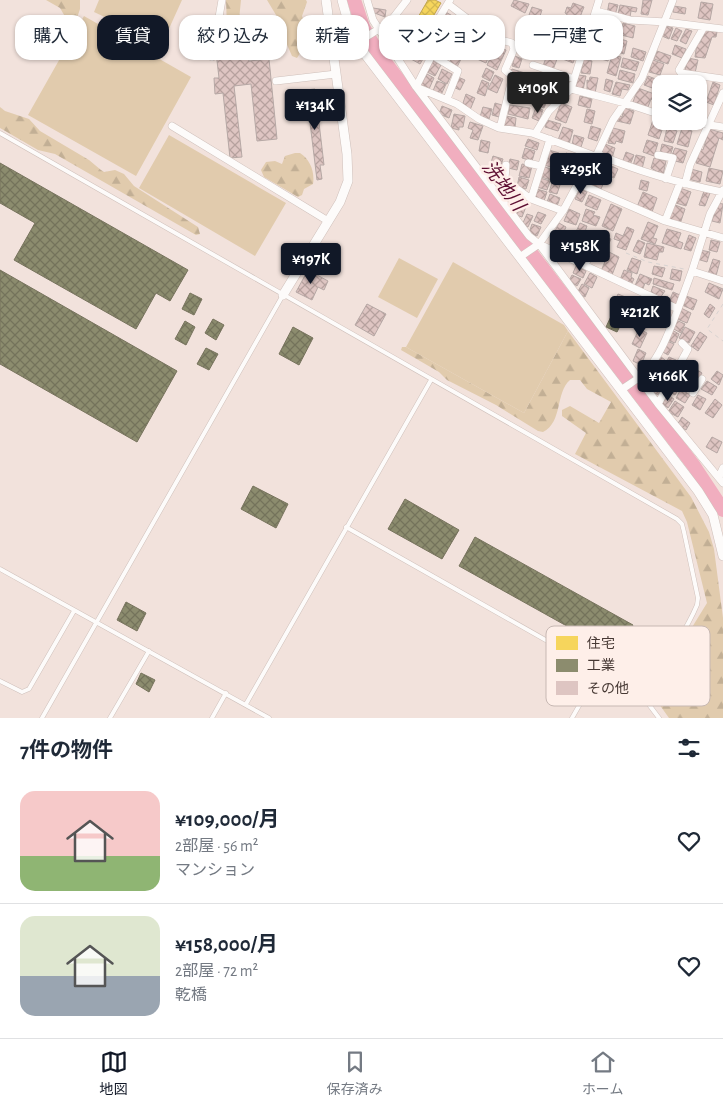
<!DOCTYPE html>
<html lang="ja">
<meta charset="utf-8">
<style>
:root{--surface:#fff;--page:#f6f6f7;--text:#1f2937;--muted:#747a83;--line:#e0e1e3;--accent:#111827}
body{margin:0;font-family:"Alegreya Sans","Noto Sans JP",sans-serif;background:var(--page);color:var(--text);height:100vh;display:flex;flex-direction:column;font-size:19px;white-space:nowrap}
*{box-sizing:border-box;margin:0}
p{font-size:16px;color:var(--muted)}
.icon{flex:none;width:28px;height:28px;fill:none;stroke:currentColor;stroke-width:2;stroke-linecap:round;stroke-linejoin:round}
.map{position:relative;height:718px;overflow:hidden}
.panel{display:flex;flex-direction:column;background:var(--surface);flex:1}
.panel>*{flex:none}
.banner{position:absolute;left:15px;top:15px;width:694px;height:45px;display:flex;gap:10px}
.controls{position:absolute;left:652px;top:75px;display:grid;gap:10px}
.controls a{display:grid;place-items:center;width:55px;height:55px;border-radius:10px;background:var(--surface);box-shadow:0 1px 4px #0004;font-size:25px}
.price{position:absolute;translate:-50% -42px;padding:0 11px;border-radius:5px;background:var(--accent);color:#fff;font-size:16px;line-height:32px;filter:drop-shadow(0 1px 2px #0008)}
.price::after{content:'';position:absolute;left:50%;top:30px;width:15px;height:11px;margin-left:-8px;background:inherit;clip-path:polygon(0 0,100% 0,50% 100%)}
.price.current{background:#222;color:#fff}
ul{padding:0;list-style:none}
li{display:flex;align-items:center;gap:15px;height:125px;padding:0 20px}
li+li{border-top:1px solid var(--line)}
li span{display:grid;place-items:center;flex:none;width:140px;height:100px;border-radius:15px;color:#555}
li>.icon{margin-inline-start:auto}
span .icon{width:60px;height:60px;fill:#fffc;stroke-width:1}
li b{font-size:21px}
h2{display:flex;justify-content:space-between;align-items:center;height:60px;padding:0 20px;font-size:21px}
.pill{padding:0 18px;border-radius:15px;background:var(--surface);box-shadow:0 1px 4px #0004;font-size:18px;line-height:45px}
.pill.current{background:var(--accent);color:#fff}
.tab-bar{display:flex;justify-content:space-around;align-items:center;height:70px;border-top:1px solid var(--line);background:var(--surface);font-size:14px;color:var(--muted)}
.tab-bar a{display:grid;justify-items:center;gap:2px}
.tab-bar .current{color:var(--accent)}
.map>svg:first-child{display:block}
.forest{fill:url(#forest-firs)}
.pitch{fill:#e1cbad}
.homes{fill:url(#homes-cross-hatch);stroke:#c2a650}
.industry{fill:url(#industry-cross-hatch);stroke:#77735d}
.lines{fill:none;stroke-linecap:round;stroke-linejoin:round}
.river{stroke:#f1aebf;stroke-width:14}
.building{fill:url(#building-cross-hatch);stroke:#b6a8a5}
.service-casing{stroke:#cfc0bb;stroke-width:5}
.minor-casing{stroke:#cfc0bb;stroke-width:8}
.tertiary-casing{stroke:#cfc0bb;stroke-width:10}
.path{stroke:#d8d3d1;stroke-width:1;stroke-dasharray:4 4;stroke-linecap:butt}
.service{stroke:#fdfbfa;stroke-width:4}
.minor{stroke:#fdfbfa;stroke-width:7}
.tertiary{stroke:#fdfbfa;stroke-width:9}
.labels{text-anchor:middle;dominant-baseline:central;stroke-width:5;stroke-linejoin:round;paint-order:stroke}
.water-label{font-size:19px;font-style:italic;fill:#5d0e31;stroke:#feefe9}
.key{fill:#feefe9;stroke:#c7b8b3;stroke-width:1}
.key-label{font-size:14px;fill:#473934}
</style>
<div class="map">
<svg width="723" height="718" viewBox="0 0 723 718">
<defs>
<pattern id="forest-firs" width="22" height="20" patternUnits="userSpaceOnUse" patternTransform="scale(1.25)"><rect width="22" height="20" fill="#e1cbad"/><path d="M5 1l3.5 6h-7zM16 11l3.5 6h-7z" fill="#c2af95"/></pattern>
<pattern id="homes-cross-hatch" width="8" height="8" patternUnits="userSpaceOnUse" patternTransform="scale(1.25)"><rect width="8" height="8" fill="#f6d55c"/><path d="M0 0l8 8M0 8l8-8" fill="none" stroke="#d4b851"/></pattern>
<pattern id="industry-cross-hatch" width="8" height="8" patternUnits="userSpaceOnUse" patternTransform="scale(1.25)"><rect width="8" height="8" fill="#8c8c6e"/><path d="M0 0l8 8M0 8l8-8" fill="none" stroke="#74735b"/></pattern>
<pattern id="building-cross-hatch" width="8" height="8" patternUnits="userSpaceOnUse" patternTransform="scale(1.25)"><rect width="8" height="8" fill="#dec5c2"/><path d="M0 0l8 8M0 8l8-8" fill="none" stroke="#b6a19e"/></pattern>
</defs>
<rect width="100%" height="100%" fill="#f2e2dc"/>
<path class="forest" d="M46,0H80V9L77,18L70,21L67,20L60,8Z
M226,0H241L238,30L235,33L227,28Z
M267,0H306L307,2L302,16L306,29C300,38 304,50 297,58L292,56L285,40H278L270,34L276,15Z
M0,107L5,111L29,119L40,131L89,160L101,170L104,172L115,170L124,174L134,186L198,227L200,234L196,235L55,154L38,150L0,128Z
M295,153H300C310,159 315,172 313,184L304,189L302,195L298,197L264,177L261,170L266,162L275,161L282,164L285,156Z
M568,331L691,497L709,532L714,549L723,618V718H669L654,697L657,684L707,603L687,522L682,511L575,454L586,433L562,416V410L570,406L599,423L611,402L587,389L580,380H570C555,393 563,422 543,432L538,431L496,405L447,380L439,372L401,350L402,347H406L524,413Z"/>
<path class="pitch" d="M99,0H182L162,44L94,12Z
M84,16L191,77L136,176L28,115Z
M169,135L286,203L255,256L139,188Z
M399,258L438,279L417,318L378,297Z
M453,262L564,325L568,331L524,413L406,347Z"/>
<path class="homes" d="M428,0H435L441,3L428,25L417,19Z"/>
<path class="industry" d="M0,163L188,270L170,301L156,293L136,329L14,260L35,223L0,203Z
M0,270L177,371L137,442L0,364Z
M190,293L202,299L194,315L182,309Z
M614,310L625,316L617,332L606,327Z
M213,319L224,325L216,340L205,333Z
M185,321L195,327L186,345L175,339Z
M293,327L313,338L299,365L279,354Z
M206,348L218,354L209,370L197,364Z
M253,486L288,504L276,528L241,509Z
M405,499L459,530L442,559L388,529Z
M475,537L633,625L617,654L459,566Z
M126,602L146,613L137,631L117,620Z
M141,673L155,680L149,692L136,684Z"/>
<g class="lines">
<path class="river" d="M354,0L363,27L378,53L694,466L723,510"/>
</g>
<path class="building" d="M514,0L529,4L525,13L511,6Z
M643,0H652L648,15L641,14Z
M701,2L713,4L710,20L698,18Z
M573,3L584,7L578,22L566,17L567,14L565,13L567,7L571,8Z
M609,3L618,5L615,15L607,14Z
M620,5L637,8L636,12L631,11L630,17L618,14Z
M674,6L686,8L685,14L673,12Z
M532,7L542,10L539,19L529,15Z
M373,8L386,10L385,17L372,12Z
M446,12L454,17L446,30L438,26Z
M555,16L564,19L559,31L550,28Z
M530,18L541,21L540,27L535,26L534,30L527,28Z
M454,22L460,26L451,42L444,38Z
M566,22L576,25L572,36L562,33Z
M613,22L620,23L618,36L610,34Z
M623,23L635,26L633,38L621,35Z
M592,24L604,27L599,45L588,42Z
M667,26L673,28L669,39L662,36Z
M676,28L682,31L677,41L671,39Z
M686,29L692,31L686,44L680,41Z
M705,30L717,32L716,37H712L705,58L695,57L697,43H700Z
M527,34L535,37L532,46L523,44Z
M425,36L434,41L427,52L419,48Z
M539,38L548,42L545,50L536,47Z
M617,38L627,41L624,54L614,51Z
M440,43L447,48L441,58L434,53Z
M485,43L493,46L486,63L477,59Z
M587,43L599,46L596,56L585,54Z
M675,45L686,49L682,58L672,54Z
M496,46L506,50L497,70L487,65Z
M526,47L538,51L536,59L524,54Z
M633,48L646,52L643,61L631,57Z
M248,49L249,61L269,59L277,139L257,141L251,84L234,86L242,157L230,158L223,93L215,94L214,78H219L216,52Z
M417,49L426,54L420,64L411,59Z
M563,50L576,55L573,63L560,58Z
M600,50L610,52L608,61L598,58Z
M657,51L671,56L668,64L654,59Z
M454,54L461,59L457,67L449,63Z
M547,55L557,59L553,70L543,66Z
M612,55L621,57L616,76L607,73Z
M515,56L522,59L519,68L512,66Z
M623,58L639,62L636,71L621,67Z
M688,58L698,60L695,73L685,70Z
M583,59L592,61L590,74L581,73Z
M653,60L664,64L660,75L649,72Z
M433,61L441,65L435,76L427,72Z
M486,68L494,72L490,81L482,77Z
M442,69L452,74L447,84L438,79Z
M512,69L528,74L524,87L513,83L516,76L510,73Z
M620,70L635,74L633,83L618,79Z
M427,74L434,78L429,89L421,85Z
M495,75L503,79L497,93L488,89Z
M578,75L586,76L583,90L575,88Z
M648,76L658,80L655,89L644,85Z
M458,77L465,80L460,90L453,87Z
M590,77L598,78L595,93L587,91V80L589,81Z
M685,78L699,81L698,84H684Z
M548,79L558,84L552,98L542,93Z
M606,79L613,81L610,92L604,90Z
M661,79L669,81L668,84H661V94L656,92Z
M482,80L489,83L485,96L477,93Z
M437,81L446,84L441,95L433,91Z
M616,82L630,85L628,90L622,89L620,96L612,94Z
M713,82L720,85L714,105L706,102Z
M638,88L657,95L655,101L651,99L648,107L633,102Z
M315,89L324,165H320L322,179L317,180L306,90Z
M466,94L475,98L470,110L462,106Z
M541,95L548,98L544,108L537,105Z
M580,96L592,99L590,108L578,105Z
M495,103L502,105L499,117L492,115Z
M561,103L572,107L566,123L555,119Z
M510,105L530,108L528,119L508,114Z
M699,105L706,107L702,122L699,121Z
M442,106L452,110L449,118L439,114Z
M483,107L492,109L489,119L480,117Z
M536,107L543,110L539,121L532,118Z
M624,108L634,111L630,124L617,121L619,116L622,117Z
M587,109L595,111L592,124L584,122Z
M454,114L465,116L463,127H459V130L451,128Z
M506,116L516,118L515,127L504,125Z
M547,120L561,124L558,131L545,127Z
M653,120L664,124L659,139L648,135Z
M470,122L483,126L478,140L470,138L473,130L468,128Z
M591,126L601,129L597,141L588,138Z
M563,127L573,130L569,144L558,140Z
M613,128L625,131L622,143L616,141L615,144L608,143Z
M667,128L677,131L673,143L664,141Z
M682,128L692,131L688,147L677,144Z
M709,129L723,133V140L719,138L710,167L696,163L700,149L703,150Z
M574,135L584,138L581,147L572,145Z
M528,139L539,143L537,150L525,146Z
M481,140L490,142L488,153L479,151Z
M647,140L658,143L654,156L643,152Z
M605,144L615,148L612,158L601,154Z
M662,144L673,147L670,156L660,153Z
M525,148L535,151L532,161L522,158Z
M675,148L687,151L683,163L675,161L672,155Z
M549,150L559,153L554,168L544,165Z
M626,152L634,155L630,165L622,163Z
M566,153L576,156L570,173L560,169Z
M636,155L645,157L642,169L633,166Z
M493,156L503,159L500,169L490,166Z
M654,158L666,161L663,175L651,168Z
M510,159L519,161L517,170L508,168Z
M598,160L618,169L614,178L594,169Z
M522,164L532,166L529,178L519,176Z
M545,167L554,170L551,180L541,177Z
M709,168L723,171L720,184L706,181Z
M491,169L499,172L496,182L488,179Z
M691,169L702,172L700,182L688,179Z
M596,173L606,177L601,189L591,185Z
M519,177L529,180L526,189L517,187Z
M540,178L550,181L547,190L537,187Z
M641,180L649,182L647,191L639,189Z
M552,183L560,185L557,194L549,192Z
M506,185L511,191L502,198L497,192Z
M680,188L691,192L686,206L676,203Z
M537,189L547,192L544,201L534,198Z
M580,189L587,192L582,202L575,199Z
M704,191L710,193L705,206L699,205Z
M643,192L657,198L652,212L637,207Z
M512,193L519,201L511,208L504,199Z
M550,194L560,198L557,206L547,202Z
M589,195L601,200L597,210L585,205Z
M521,202L527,204L522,217L516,215Z
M717,203L723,204L720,223L712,221Z
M611,204L622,209L613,231L602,226Z
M673,204L685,209L680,224L668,220Z
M569,209L580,214L576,225L564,221Z
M586,209L595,212L593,215L600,217L596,226L582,221Z
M538,212L546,215L541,224L534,221Z
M527,214L533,216L528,227L522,225Z
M648,222L658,226L653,238L657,239L655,244L641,239Z
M559,223L566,227L561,238L553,235Z
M580,223L587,226L583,237L575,234Z
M532,224L541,227L537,236L529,233Z
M627,227L634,230L626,250L617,247L620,241L614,239L616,233L623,236Z
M667,229L681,233L678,241L683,243L681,249L662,243Z
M569,233L578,237L575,244L566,240Z
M601,235L611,239L606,250L597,246Z
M689,235L696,238L691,251L684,249Z
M638,240L645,243L640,254L633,251Z
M711,240L720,242L717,252L709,250Z
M564,242L581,249L577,258L560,251Z
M647,243L664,247L663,252H659L657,260L644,257Z
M700,250L710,252L707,262L697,259Z
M609,252L619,257L612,275L601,271Z
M632,258L641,261L637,274L627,270Z
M713,259L720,261L716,276L708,274Z
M576,266L586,271L583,278L573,273Z
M654,266L665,268L662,277L652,274Z
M672,269L682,271L680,281L670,279Z
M308,270L328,281L324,290L318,287L312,300L296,292Z
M624,270L632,273L631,277L634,279L631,285L620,280Z
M590,273L597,277L592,288L584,284Z
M640,274L652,279L649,285L645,283L642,291L634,288Z
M572,275L581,279L577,286L569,281Z
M654,278L674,284L672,290L653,284Z
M709,283L723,289L719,299L705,292Z
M582,284L589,288L585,297L577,293Z
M653,286L665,291L660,298L650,295Z
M673,292L680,295L676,305L669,302Z
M618,294L628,298L621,311L612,307Z
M686,296L697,300L693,310L682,305Z
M650,302L658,306L652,319L644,315Z
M367,304L386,314L374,336L355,325Z
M710,304L715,308L709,318L704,314Z
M632,306L641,310L634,324L626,320Z
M681,308L691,313L687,323L677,319Z
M676,320L685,324L681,333L672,328Z
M685,327L695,332L689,343L679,338Z
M639,329L647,333L640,348L632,344Z
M672,330L679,334L675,343L667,340Z
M700,332L707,337L698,351L691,346Z
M667,341L674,344L668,355L661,351Z
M638,349L646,353L641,365L633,361Z
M660,356L665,360L660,369L654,366Z
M669,357L676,360L672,370L664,366Z
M685,362L691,365L685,376L679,372Z
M652,367L659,371L655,379L648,375Z
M662,368L671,375L666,384L657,379Z
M694,368L702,373L696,383L688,378Z
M717,371L723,375L719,385L711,379Z
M674,381L681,385L675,395L668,391Z
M707,381L717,387L712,395L701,389Z
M656,383L662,387L658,395L651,391Z
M681,389L690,395L685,403L676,398Z
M668,395L674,399L668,408L662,404Z
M698,395L706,399L700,410L692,405Z
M715,399L722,405L713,418L705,413Z
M675,401L684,407L678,417L668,412Z
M682,417L690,423L686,430L677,425Z
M712,437L722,442L717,453L706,447Z"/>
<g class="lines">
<defs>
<path id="service" d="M0,133L677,519L682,524L684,532L698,598L697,605C690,622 661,673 647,683C640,688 633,687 625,685L346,527
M0,569L269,718
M0,681L22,692L29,689L74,611
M641,686L644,698L659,718
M246,704L431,380
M42,718L283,295
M110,718L149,651
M212,718L226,693
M572,718L599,671"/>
<path id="minor" d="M367,0L373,20L416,87L529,236L539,244L658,404L723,483
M448,4L493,38L512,43L514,49L505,70L511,75L512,79L500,128
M596,11L630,20L666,22L723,29
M548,24L546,31L584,45
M704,27L679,70L681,73L723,79
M433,28L450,0
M358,42L390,22L407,0
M212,57L222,0
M533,65L574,79
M276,81L336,74
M571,89L625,103L661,115
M447,99L458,71L432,55L416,87L457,104L479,119L499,128L532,133L595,156
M685,121L723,127
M172,126L328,221
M535,134L549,111L571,89L599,0
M597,154C637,171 679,183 722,192
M658,155L673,158L666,179
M528,163L541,166
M506,165L505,180L531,199L563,211
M580,184L665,221L723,238
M685,184L690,165L723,93
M531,199L550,139
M665,221L680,183
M539,244L678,309L692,271L723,281
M520,257L539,244L563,211L589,163L597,154L613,120L642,78L673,0
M585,265L597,240
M692,271L710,214L723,190
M676,374L697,387
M621,390C629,384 639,379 646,371C661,355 670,329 678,309
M693,393L702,379
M658,404L688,349L682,343
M719,477L723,468"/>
<path id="tertiary" d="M342,0L347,18L364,53L698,491L713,515L723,556
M283,295L340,202L348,181L347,154L326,0"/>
</defs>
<use href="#service" class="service-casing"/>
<use href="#minor" class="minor-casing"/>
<use href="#tertiary" class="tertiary-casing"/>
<path class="path" d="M626,253L648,262L684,269
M723,304L707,329L723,341"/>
<use href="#service" class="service"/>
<use href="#minor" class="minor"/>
<use href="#tertiary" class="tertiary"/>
</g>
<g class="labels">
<g class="water-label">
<text transform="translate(503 186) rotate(53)">洗地川</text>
</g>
</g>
<rect x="546" y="626" width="164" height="80" rx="8" class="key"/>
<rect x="556" y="636" width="22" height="14" fill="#f6d55c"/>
<rect x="556" y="659" width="22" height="13" fill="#8c8c6e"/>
<rect x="556" y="681" width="22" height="14" fill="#dec5c2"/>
<g class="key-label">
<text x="587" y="648">住宅</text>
<text x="587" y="670">工業</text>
<text x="587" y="693">その他</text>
</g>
</svg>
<div class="controls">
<a><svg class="icon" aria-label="layers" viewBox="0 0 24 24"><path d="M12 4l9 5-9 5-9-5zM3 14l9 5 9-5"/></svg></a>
</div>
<b class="price current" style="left:538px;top:114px">¥109K</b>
<b class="price" style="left:315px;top:131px">¥134K</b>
<b class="price" style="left:581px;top:195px">¥295K</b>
<b class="price" style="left:580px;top:272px">¥158K</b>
<b class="price" style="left:311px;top:285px">¥197K</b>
<b class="price" style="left:640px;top:338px">¥212K</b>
<b class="price" style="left:668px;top:402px">¥166K</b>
<div class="banner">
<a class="pill">購入</a>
<a class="pill current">賃貸</a>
<a class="pill">絞り込み</a>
<a class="pill">新着</a>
<a class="pill">マンション</a>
<a class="pill">一戸建て</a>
</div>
</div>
<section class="panel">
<h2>7件の物件<svg class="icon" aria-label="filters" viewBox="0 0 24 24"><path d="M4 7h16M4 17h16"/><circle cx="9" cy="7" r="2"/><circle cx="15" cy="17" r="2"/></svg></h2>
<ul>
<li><span style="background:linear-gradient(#f6c9c9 65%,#8fb573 0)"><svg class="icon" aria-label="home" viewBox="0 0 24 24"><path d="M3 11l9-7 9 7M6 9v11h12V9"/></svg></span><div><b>¥109,000/月</b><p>2部屋 · 56 m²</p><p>マンション</p></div><svg class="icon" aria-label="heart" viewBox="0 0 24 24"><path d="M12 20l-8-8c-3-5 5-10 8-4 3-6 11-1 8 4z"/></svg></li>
<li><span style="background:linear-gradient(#dfe7d0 60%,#9aa5b1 0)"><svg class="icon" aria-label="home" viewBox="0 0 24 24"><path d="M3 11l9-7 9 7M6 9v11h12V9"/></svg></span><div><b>¥158,000/月</b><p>2部屋 · 72 m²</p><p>乾橋</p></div><svg class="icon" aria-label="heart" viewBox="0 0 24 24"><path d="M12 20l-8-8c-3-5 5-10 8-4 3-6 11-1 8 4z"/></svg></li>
</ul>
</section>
<nav class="tab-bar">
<a class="current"><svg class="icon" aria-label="map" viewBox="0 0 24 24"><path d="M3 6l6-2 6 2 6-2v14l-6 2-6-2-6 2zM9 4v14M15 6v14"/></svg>地図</a>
<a><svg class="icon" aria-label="saved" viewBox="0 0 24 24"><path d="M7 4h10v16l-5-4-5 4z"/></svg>保存済み</a>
<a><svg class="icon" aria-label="home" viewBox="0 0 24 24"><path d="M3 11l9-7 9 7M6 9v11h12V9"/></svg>ホーム</a>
</nav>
